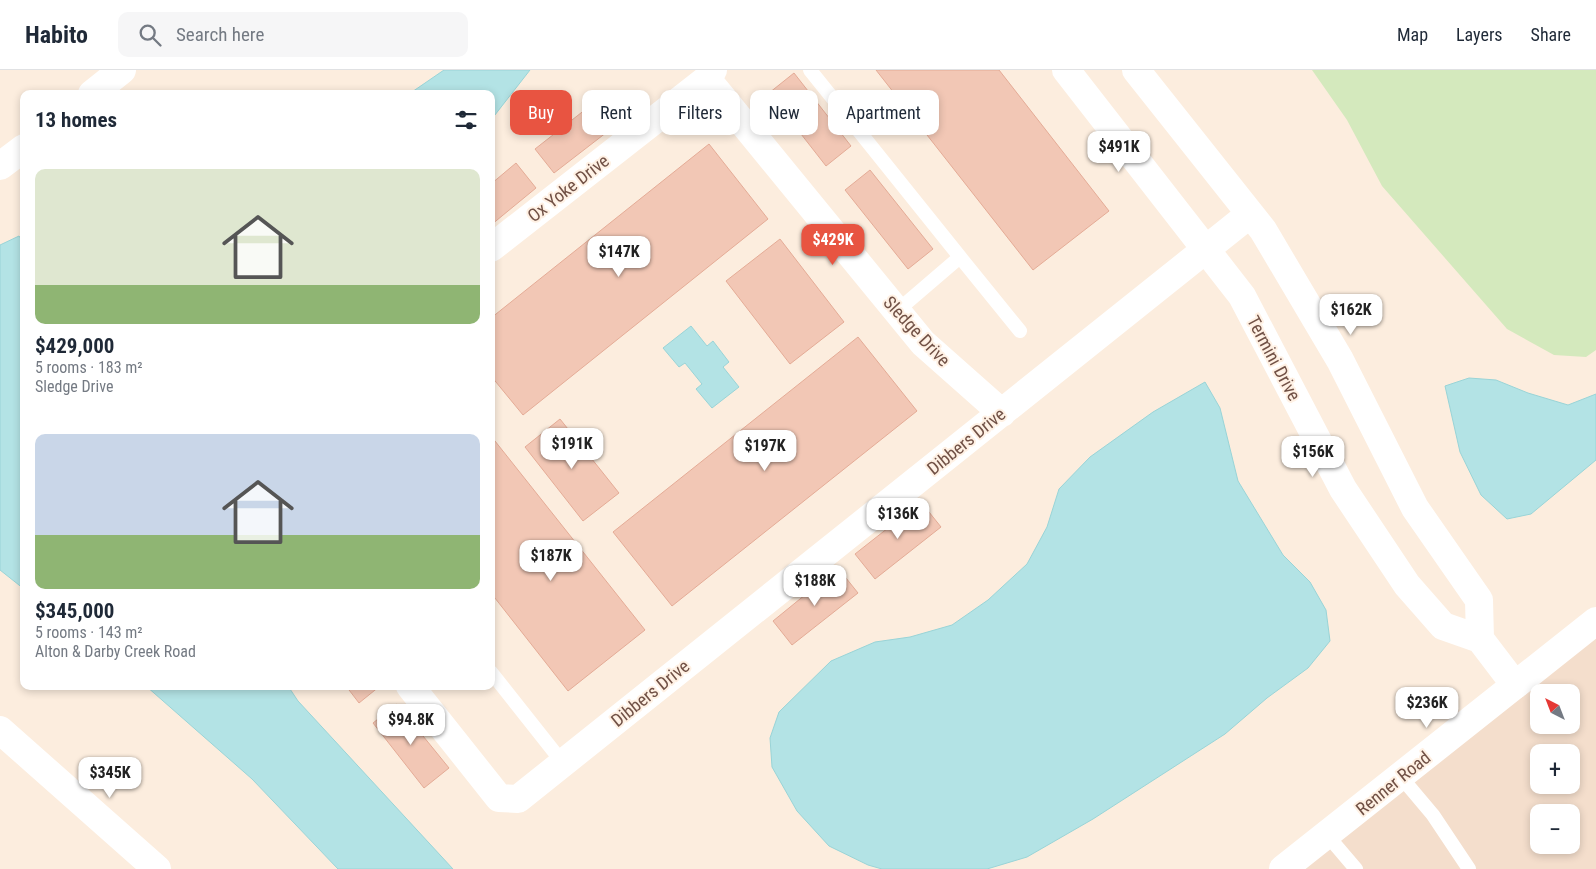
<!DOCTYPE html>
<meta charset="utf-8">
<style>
:root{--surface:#fff;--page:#f6f6f7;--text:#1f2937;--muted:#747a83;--line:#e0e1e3;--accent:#e85441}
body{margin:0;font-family:"Roboto Condensed",sans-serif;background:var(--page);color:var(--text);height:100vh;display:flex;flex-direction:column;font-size:19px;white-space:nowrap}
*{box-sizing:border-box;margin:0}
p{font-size:16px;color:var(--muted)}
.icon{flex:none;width:28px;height:28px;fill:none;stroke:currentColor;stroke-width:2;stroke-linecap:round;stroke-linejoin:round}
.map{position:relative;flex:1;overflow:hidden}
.sheet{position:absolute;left:20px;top:20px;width:475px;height:600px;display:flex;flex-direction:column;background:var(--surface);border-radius:10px;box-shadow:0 2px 8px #0003}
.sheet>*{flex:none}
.top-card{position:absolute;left:510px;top:20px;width:475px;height:45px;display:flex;gap:10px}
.needle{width:32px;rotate:318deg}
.fabs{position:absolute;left:1530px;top:614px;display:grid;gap:10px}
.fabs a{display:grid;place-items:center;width:50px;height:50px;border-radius:10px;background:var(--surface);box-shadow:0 2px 8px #0003;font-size:25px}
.price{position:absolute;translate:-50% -42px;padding:0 11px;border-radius:10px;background:#fff;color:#222;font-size:16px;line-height:32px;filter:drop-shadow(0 1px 2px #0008)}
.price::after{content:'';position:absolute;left:50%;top:30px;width:15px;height:11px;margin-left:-8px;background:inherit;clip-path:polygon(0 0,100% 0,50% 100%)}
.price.selected{background:var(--accent);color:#fff}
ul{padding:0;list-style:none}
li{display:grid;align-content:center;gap:10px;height:265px;padding:0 15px}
li span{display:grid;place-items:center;height:155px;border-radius:10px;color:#555}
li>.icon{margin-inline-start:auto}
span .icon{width:90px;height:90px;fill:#fffc;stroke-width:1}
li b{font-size:21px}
h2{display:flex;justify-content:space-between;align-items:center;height:60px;padding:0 15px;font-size:21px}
.chip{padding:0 18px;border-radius:10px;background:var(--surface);box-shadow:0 2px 8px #0003;font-size:18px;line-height:45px}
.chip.selected{background:var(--accent);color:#fff}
header{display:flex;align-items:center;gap:30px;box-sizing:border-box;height:70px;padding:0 25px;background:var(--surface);border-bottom:1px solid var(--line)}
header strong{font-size:24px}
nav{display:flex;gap:28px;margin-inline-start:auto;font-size:18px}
.search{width:350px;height:45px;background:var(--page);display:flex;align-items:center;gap:12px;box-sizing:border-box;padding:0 18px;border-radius:10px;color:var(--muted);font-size:19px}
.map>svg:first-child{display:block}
.residential{fill:#f4decc;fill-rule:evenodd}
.green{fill:#d4e9bd}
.water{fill:#b3e3e5;stroke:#99d4d7}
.building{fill:#f2c7b5;stroke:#e4ab96}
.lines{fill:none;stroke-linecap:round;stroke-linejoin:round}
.lane{stroke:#fff;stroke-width:14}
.street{stroke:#fff;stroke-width:28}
.secondary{stroke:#fff;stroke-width:28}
.labels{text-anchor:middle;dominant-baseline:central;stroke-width:4;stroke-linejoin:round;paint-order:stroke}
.street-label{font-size:18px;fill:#715146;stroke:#fff1e4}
</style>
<header>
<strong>Habito</strong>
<div class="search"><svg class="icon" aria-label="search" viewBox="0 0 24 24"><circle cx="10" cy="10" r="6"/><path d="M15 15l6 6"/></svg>Search here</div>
<nav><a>Map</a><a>Layers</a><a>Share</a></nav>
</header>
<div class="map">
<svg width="1596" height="799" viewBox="0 0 1596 799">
<rect width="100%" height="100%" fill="#fcedde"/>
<path class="residential" d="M1596,551V799H1283ZM1539,622H1571V655H1539ZM1539,682H1571V715H1539ZM1539,742H1571V775H1539Z"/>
<path class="green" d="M1312,0H1596V280L1586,287L1554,285L1507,259L1382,116L1347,50Z"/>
<path class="water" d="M444,0H530L491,50V24H409Z
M19,166L24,173V519L0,500V175Z
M691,256L707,276L713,271L729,292L723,297L739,317L712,338L696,319L702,314L685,293L679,297L663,278Z
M1469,308L1496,310L1528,323L1568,335L1596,324V390L1531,444L1507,449L1481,425L1460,382L1445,316Z
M1205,312L1220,338L1238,411L1283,485L1310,512L1326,540L1330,571L1308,598L1267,628L1225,664L1093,749L1027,787L987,799H882L868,795L829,776L797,741L772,697L770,668L779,642L831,591L875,572L910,567L952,555L988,530L1027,494L1047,457L1059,419L1090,387L1153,342Z
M146,616H288L298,631L453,799H338L252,709Z"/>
<path class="building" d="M876,0H999L1109,141L1033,200Z
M794,3L851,76L826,96L769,23Z
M600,28L620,52L554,103L535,79Z
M709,74L768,149L523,345L491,306V248Z
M516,93L536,118L491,155V114Z
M870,100L933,179L908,199L845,120Z
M780,169L844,252L790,294L726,211Z
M858,267L917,341L672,536L613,462Z
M560,349L619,423L583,451L525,377Z
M491,366L645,560L568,621L491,523Z
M921,432L941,457L875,509L855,484Z
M838,498L858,523L792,575L773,551Z
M346,616H380L359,633Z
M397,634L449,698L424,718L373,653Z"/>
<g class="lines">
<path class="lane" d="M810,0L960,187
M897,241L960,187L1020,261
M491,602L563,693
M1401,707L1433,745L1469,799
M1327,765L1356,799"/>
<path class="street" d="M1066,0L1242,226L1343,419L1407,515L1443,556L1480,569L1515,615
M1136,0L1263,160L1340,290L1415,438L1479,530L1480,569
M707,9L923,273L1002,343
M92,24L122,0
M0,96L24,78
M491,178L707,9L713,0
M410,616L499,728L518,729L1250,144"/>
<path class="secondary" d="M0,660L157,799
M1283,799L1596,551"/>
</g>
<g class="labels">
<g class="street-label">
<text transform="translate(568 118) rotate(-38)">Ox Yoke Drive</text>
<text transform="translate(917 261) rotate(47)">Sledge Drive</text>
<text transform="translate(1274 288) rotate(62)">Termini Drive</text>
<text transform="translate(966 371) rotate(-39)">Dibbers Drive</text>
<text transform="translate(650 623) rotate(-39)">Dibbers Drive</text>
<text transform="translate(1393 713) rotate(-39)">Renner Road</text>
</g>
</g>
</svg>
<div class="fabs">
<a><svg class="needle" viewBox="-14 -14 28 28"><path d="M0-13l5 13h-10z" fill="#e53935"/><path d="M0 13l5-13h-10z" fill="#747a83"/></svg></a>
<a>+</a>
<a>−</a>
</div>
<b class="price" style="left:1119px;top:103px">$491K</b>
<b class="price selected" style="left:833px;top:196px">$429K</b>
<b class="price" style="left:619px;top:208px">$147K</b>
<b class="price" style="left:1351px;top:266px">$162K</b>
<b class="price" style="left:572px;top:400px">$191K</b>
<b class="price" style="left:765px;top:402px">$197K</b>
<b class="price" style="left:1313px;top:408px">$156K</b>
<b class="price" style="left:898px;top:470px">$136K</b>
<b class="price" style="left:551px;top:512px">$187K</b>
<b class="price" style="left:815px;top:537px">$188K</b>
<b class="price" style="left:1427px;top:659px">$236K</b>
<b class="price" style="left:411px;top:676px">$94.8K</b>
<b class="price" style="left:110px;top:729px">$345K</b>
<div class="top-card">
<a class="chip selected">Buy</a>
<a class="chip">Rent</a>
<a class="chip">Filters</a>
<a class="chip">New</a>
<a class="chip">Apartment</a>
</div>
<section class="sheet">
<h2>13 homes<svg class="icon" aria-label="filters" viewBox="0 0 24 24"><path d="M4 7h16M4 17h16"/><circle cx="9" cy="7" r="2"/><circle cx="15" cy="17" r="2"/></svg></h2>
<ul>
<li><span style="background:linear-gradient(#dfe7d0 75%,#8fb573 0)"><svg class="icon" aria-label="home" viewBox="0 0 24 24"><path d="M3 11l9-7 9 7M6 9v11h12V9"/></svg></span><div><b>$429,000</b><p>5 rooms · 183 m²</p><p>Sledge Drive</p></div></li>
<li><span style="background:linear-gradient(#c9d6e8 65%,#8fb573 0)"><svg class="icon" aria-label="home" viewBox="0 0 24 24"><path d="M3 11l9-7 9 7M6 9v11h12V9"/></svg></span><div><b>$345,000</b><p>5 rooms · 143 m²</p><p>Alton &amp; Darby Creek Road</p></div></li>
</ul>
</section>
</div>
